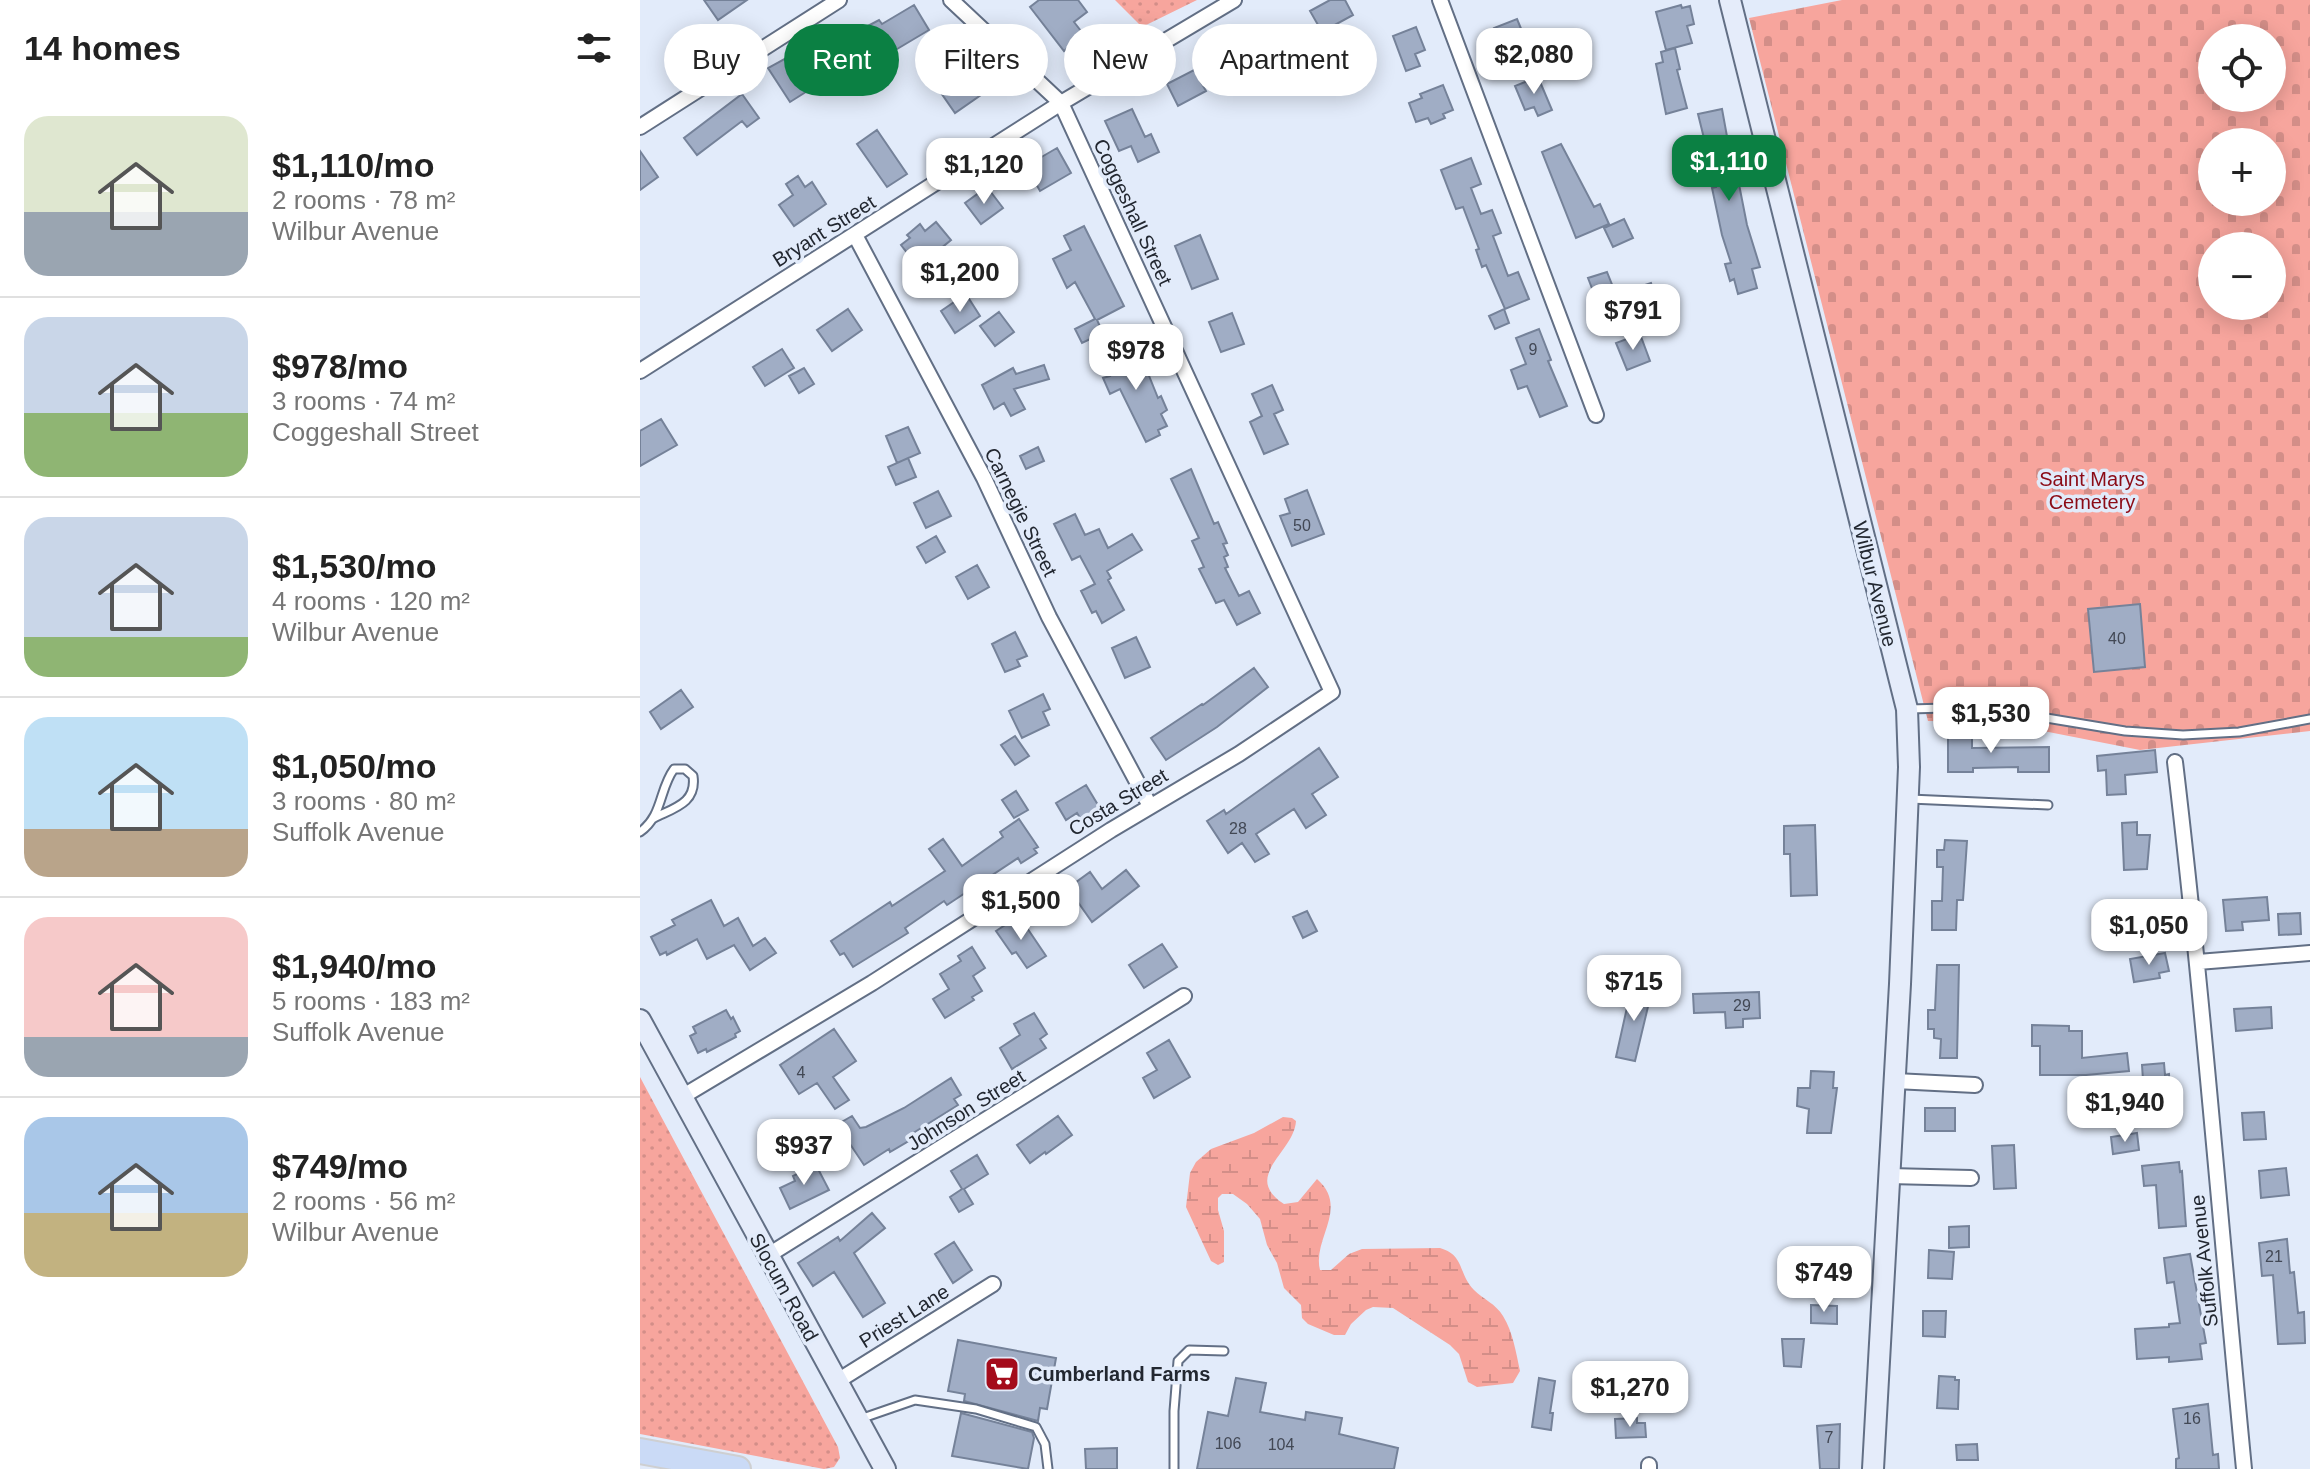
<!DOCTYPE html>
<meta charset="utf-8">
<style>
:root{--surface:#fff;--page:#f2f2f2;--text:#222;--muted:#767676;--line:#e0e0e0;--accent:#0b8043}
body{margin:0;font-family:Arial,sans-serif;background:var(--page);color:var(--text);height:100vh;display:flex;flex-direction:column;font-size:30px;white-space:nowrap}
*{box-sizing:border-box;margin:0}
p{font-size:26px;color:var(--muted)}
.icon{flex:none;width:44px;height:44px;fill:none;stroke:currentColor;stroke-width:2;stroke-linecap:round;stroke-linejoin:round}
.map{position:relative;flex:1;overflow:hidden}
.drawer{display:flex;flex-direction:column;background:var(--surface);width:640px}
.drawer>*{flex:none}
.top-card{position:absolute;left:24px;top:24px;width:760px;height:72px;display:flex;gap:16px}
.tools{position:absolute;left:1558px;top:24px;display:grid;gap:16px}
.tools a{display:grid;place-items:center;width:88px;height:88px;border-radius:50%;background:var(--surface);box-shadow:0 4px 20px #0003;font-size:40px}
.price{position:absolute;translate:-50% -68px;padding:0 18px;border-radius:16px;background:#fff;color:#222;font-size:26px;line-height:52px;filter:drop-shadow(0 2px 4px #0008)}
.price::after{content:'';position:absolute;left:50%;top:48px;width:24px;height:18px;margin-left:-12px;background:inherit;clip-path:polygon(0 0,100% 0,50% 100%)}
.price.active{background:var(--accent);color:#fff}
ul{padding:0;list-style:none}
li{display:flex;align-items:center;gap:24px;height:200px;padding:0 24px}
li+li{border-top:2px solid var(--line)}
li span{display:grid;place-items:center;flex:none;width:224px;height:160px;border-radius:24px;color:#555}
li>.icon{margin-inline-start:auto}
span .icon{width:96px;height:96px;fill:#fffc;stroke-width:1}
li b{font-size:34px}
h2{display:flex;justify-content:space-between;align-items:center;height:96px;padding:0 24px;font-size:34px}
.tag{padding:0 28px;border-radius:36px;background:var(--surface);box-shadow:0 4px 20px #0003;font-size:28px;line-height:72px}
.tag.active{background:var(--accent);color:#fff}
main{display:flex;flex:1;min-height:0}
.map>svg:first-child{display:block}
.grass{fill:url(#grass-dots)}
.wetland{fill:url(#wetland-marsh)}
.cemetery{fill:url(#cemetery-stones);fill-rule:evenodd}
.building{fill:#a0adc5;stroke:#758299;stroke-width:2}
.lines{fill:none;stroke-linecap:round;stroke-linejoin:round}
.lane-casing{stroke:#626f85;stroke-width:11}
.street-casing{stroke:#626f85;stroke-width:18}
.secondary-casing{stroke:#626f85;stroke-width:24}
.primary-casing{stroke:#cecfd1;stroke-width:28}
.lane{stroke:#fff;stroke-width:7}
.street{stroke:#fff;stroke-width:14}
.secondary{stroke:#e5ecfa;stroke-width:20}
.primary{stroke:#cadaf6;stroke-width:24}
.labels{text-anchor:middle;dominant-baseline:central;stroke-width:7;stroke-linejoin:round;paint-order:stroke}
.number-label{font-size:16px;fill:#424855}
.street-label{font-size:20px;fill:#222730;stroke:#e2ebfa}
.park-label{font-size:20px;fill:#8b0b16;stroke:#e2ebfa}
.poi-label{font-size:20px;font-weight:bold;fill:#222730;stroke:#e2ebfa;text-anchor:start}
</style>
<main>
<section class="drawer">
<h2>14 homes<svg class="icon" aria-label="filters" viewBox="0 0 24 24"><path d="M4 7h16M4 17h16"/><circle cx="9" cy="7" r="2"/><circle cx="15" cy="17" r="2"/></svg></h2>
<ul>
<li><span style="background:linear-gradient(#dfe7d0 60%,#9aa5b1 0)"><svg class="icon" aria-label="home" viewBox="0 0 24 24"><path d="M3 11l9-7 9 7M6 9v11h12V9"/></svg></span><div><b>$1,110/mo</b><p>2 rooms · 78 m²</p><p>Wilbur Avenue</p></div></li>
<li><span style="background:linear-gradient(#c9d6e8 60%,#8fb573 0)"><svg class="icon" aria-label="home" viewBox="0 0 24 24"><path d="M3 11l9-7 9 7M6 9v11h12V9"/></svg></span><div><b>$978/mo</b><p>3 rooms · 74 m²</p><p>Coggeshall Street</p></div></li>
<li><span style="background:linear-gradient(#c9d6e8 75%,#8fb573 0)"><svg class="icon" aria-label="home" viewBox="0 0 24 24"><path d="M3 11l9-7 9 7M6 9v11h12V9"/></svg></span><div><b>$1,530/mo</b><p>4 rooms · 120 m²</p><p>Wilbur Avenue</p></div></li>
<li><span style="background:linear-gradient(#bfe0f5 70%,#b9a48a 0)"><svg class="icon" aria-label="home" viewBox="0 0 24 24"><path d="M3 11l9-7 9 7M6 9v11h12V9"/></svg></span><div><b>$1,050/mo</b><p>3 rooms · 80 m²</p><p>Suffolk Avenue</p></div></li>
<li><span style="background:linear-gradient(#f6c9c9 75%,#9aa5b1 0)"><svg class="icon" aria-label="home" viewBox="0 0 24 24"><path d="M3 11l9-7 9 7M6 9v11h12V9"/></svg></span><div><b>$1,940/mo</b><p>5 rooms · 183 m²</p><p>Suffolk Avenue</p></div></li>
<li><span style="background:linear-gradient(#a9c7e8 60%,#c2b280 0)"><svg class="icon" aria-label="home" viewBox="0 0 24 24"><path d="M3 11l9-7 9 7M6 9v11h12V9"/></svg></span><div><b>$749/mo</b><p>2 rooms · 56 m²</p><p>Wilbur Avenue</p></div></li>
</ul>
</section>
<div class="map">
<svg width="1670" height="1469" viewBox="0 0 1670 1469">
<defs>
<pattern id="grass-dots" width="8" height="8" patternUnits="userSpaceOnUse" patternTransform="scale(2)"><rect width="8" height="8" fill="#f7a59d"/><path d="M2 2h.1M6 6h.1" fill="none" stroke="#d38e88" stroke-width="1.8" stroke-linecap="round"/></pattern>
<pattern id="wetland-marsh" width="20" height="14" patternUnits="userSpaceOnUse" patternTransform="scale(2)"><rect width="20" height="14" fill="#f7a59d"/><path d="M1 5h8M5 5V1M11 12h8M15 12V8" fill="none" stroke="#d38e88"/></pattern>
<pattern id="cemetery-stones" width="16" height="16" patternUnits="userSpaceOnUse" patternTransform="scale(2)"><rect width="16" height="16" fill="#f7a59d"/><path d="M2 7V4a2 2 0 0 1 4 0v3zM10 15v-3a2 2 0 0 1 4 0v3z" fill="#d38e88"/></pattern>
</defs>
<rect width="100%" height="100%" fill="#e2ebfa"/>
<path class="grass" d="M475,0H557L502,27Z
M0,1077L198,1447L200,1458L194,1467L184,1469L0,1434Z"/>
<path class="wetland" d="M643,1117L652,1118L656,1121C654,1153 601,1176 644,1204L658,1202L677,1179C710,1208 672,1239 680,1270H691L709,1254L722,1249L800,1248C825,1255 818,1274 834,1290C843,1299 856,1304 863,1316C873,1332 876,1353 880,1371L873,1383L837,1387L828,1382L819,1354L810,1345L753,1308L733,1307L726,1310L711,1324L705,1335H694L668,1324L662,1318L661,1305L644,1288L637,1263L627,1245L620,1219L607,1204L593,1194H582L578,1198V1210L584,1231V1262L578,1265L571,1261L546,1207L550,1173L556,1162L571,1149L614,1133Z"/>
<path class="cemetery" d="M1202,0H1670V731L1500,750L1358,722L1288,721L1109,18ZM1572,38H1632V98H1572ZM1572,142H1632V202H1572ZM1572,246H1632V306H1572Z"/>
<path class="building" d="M64,0H107L78,20Z
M399,0H438L447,12L434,22L441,31L435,36L438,40L424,51L390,7Z
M690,0H705L713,15L682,32L670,11Z
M274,5L289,30L242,58L224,28L239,20L242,24Z
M1041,5L1042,8L1050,6L1054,24L1047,26L1052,43L1026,50L1016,12Z
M877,19L887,43L863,53L854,28Z
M776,27L785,50L775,54L780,66L766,71L753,36Z
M612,31L628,57L604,71L589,46Z
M1035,48L1040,69L1037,70L1047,108L1026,114L1016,64L1023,62L1021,52Z
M148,57L169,90L150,102L128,68Z
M554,70L566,91L538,106L527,84Z
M339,71L351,88L315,113L299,90L322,75L325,80Z
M898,77L912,110L898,116L894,107L885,110L875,86Z
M803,85L813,110L803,114L805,118L791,124L788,118L776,122L769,103L782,98L780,94Z
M102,94L119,118L107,127L102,121L57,155L44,138Z
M492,109L505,137L511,134L519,152L498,162L491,146L479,151L465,121Z
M1082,109L1092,164H1095L1107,225L1120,267L1112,269L1117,288L1098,294L1094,279L1090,281L1085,264L1091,263L1082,235L1072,188L1076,187L1058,114Z
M237,130L267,174L247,187L217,144Z
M921,144L954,207L960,204L969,224L936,238L902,152Z
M417,148L431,173L400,191L386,166Z
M0,151L18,177L0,190Z
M831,158L841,184L831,188L841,214L852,210L861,233L853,236L868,276L878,272L889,299L865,309L846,265L842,267L836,250L839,249L823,207L816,209L801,170Z
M158,176L165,187L172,182L186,204L154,226L139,205L153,195L146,184Z
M347,187L363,208L341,224L325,203Z
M984,219L993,238L973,247L964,228Z
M296,222L311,240L278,267L261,245L270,238L267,235L280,224L285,231Z
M444,226L484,306L457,320L463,333L442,343L435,329L455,319L435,282L427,288L413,259L431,250L424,236Z
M560,235L578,279L552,289L535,246Z
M967,272L977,297L958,304L948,278Z
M1011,283L1016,300L995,307L990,290Z
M326,294L340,316L315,333L301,311Z
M208,309L222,330L192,351L177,330Z
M864,309L869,323L855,329L849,316Z
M359,312L374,332L355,346L340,326Z
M592,313L604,344L581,352L569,322Z
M899,329L911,360L908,361L927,406L900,417L887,386L878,389L871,370L886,364L876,338Z
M1000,334L1010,361L987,370L976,343Z
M142,349L154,368L125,386L113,367Z
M476,350L480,359L499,351L518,398L521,396L527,410L521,414L527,426L518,430L520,435L506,442L480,389L470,394L463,378L470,376L462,356Z
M404,365L409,379L374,389L385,409L371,416L364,403L354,409L342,385L373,368L376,374Z
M164,368L174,384L159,393L149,376Z
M632,385L643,410L634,414L648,444L624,454L610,422L622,416L612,394Z
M21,419L37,445L0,466V431Z
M268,427L280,453L257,463L246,436Z
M398,447L404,461L386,469L380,456Z
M268,458L276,477L256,485L248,467Z
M551,469L574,524L578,522L587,543L583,544L588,555L584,557L588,567L585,568L599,596L609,591L620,613L597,625L584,600L576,603L559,569L564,567L552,541L559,538L531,479Z
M667,490L684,534L652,546L640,516L650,513L645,499Z
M298,491L311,516L286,528L274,503Z
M435,514L445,535L459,529L468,548L492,534L502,550L467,571L471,578L468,580L484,610L462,623L456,611L452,613L441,591L455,584L440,556L432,560L414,524Z
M296,536L305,552L286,563L277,547Z
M337,565L349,587L328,599L316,577Z
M1500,604L1505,667L1454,672L1448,609Z
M375,632L387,656L377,660L380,666L365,672L352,644Z
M496,637L510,667L485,678L472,648Z
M614,668L628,687L577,727L526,760L511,738L562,704L563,705Z
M41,690L53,707L21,729L10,712Z
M403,694L410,709L403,712L409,725L382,738L369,711Z
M1308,725H1332V748L1409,747V772H1378V767L1333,768V772H1308Z
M375,736L389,756L375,765L361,745Z
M679,748L698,777L672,794L686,815L666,828L654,809L616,834L629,854L615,862L602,843L588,853L567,821L584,810L586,814Z
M1515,750L1517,772L1485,775L1486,794L1467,795L1466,770L1458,771L1457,756Z
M446,785L461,810L442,821L437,813L426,820L416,803Z
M376,791L388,810L374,818L362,800Z
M379,819L398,847L394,849L397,853L381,863L378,858L307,905L304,901L265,928L268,933L213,967L204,953L200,955L191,941L250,902L252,906L305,871L289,849L303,839L322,866L363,837L360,832Z
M1497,822V835H1510L1507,869L1484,870L1482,823Z
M1175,825L1177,895L1151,896L1150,854H1144V826Z
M1305,840L1327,841L1323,900H1317L1316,930H1292V901H1302L1303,867H1297V850H1304Z
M486,870L499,886L452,922L428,888L450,872L462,889Z
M1627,897L1629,920L1602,922L1603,930L1586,931L1583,900Z
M71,900L84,926L98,918L113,946L125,938L136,953L110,970L94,945L67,959L57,939L27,955L26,952L20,955L11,937L35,925L32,920Z
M667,911L677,931L663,938L653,917Z
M1660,913L1661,934L1639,935L1638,914Z
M379,916L406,956L387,968L376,952L372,954L356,931Z
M522,944L537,967L504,988L489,965Z
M332,947L345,968L333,976L342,991L332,997L334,1000L305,1018L293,999L309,989L300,974L321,961L318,956Z
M1525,953L1529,971L1519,973L1520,978L1494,982L1490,959Z
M1297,965H1319L1317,1058H1300L1301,1039L1294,1038V1029H1288V1010H1295Z
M992,985L1012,990L995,1061L976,1057Z
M1119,992L1120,1018L1103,1019V1027L1086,1028L1085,1012L1054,1013L1053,994Z
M1631,1007L1632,1028L1596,1031L1594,1009Z
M86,1010L91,1019L93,1017L100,1031L95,1034L96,1037L67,1052L66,1049L58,1053L50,1036L56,1033L53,1027Z
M394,1013L407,1034L400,1039L406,1048L372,1069L360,1048L380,1035L374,1024Z
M1392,1025L1429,1026V1031H1442V1058L1487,1053L1489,1071L1446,1075H1400V1046H1392Z
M194,1029L216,1061L193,1077L209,1100L195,1109L177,1083L159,1094L140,1065Z
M529,1040L550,1077L514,1098L503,1078L517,1070L507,1053Z
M1524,1063L1525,1075L1529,1074L1531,1108L1505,1110L1502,1065Z
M1171,1071L1194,1072L1193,1088H1197L1191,1133H1167L1169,1109L1157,1106L1158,1088H1170Z
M311,1078L321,1095L314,1099L318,1105L270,1135L272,1139L250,1152L249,1149L224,1165L206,1138L171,1158L154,1129L168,1121L177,1136L212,1116L220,1128L226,1127L264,1108Z
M1285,1108H1315V1131H1285Z
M1624,1112L1626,1139L1604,1140L1602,1113Z
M418,1116L432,1135L406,1154L405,1152L390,1163L377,1145Z
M1497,1133L1499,1150L1473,1154L1471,1137Z
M1374,1145L1376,1188L1354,1189L1352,1146Z
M337,1155L348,1174L324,1189L333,1204L319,1212L310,1197L322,1189L311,1171Z
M1539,1162L1540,1172L1542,1171L1546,1226L1519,1228L1516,1185L1504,1186L1502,1166Z
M176,1165L189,1190L150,1209L140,1188L155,1181L153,1176Z
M1646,1168L1649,1195L1621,1198L1619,1171Z
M232,1213L245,1228L214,1253L245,1303L223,1317L194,1272L173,1286L158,1263L198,1237L200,1241Z
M1329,1226V1247L1309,1248V1227Z
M1647,1239L1650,1273L1654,1272L1658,1313L1664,1312L1665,1340V1343L1638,1344L1633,1275L1622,1276L1619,1243Z
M314,1242L332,1270L313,1283L295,1254Z
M1289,1250L1314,1252L1312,1279L1288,1278Z
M1550,1254L1566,1343L1560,1344L1562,1359L1529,1362V1357L1497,1359L1495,1329L1529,1327V1324L1540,1323L1534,1282L1527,1283L1524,1258Z
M1171,1305L1197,1306V1324L1171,1323Z
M1283,1311H1306L1305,1337L1283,1336Z
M1142,1339H1164L1161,1367L1144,1366Z
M318,1340L416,1358L407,1409L400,1408L398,1421L324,1401L325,1394L308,1391Z
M1299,1376L1315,1377V1380H1319L1318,1409L1297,1408Z
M596,1378L626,1383L620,1412L665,1420L666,1412L702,1418L699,1434L758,1448L754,1469H557L568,1412L588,1416Z
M899,1378L915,1381L910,1413H913L911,1430L892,1427Z
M1568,1404L1573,1455L1578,1454L1579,1469H1536V1459L1539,1458L1533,1409Z
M321,1413L392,1432L394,1438L388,1469L312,1456Z
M997,1418V1423H1005L1006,1437L976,1438L975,1419Z
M1200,1424L1199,1469H1180L1177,1426Z
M1337,1444L1338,1460H1317L1316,1445Z
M477,1448V1469H446L445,1449Z"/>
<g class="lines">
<defs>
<path id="lane" d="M1270,709L1340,707L1485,731L1543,735L1599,732L1670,719
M1270,799L1408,805
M0,832C23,816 19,789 34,769H45L53,776C57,803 34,808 14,818
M220,1419L275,1400L336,1409L396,1427L405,1444L408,1469
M534,1469V1411L538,1361L549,1350L584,1351"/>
<path id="street" d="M800,0L956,415
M0,127L199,0
M215,235L344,478L409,617L510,806
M0,371L421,103L594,0
M1535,762C1563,997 1581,1233 1604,1469
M1558,962L1670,953
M1255,1081L1335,1085
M40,1098L232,983L471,830L599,754L692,692L421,103L311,0
M1249,1176L1331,1178
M127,1256L544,996
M196,1382L353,1284
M1009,1465V1469"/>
<path id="secondary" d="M1090,0L1267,709L1269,767L1260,984L1233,1469
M0,1020L245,1469"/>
<path id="primary" d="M0,1451L98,1469"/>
</defs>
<use href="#lane" class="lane-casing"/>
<use href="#street" class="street-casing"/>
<use href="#secondary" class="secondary-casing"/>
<use href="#primary" class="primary-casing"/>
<use href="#lane" class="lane"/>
<use href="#street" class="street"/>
<use href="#secondary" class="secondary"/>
<use href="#primary" class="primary"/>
</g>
<defs>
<symbol id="supermarket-square" viewBox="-11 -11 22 22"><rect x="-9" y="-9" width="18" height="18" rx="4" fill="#a40b1b" stroke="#e2ebfa"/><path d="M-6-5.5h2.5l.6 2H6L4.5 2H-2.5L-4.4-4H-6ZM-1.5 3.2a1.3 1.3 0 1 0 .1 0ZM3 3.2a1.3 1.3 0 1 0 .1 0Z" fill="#fff"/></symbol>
</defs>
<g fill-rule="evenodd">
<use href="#supermarket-square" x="342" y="1354" width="40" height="40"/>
</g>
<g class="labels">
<g class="number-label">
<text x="893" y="349">9</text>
<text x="662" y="525">50</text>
<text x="1477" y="638">40</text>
<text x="598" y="828">28</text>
<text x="1102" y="1005">29</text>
<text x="161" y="1072">4</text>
<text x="1634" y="1256">21</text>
<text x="1552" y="1418">16</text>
<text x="1189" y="1437">7</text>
<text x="588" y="1443">106</text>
<text x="641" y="1444">104</text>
</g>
<g class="street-label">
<text transform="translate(493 212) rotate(65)">Coggeshall Street</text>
<text transform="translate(184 231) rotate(-32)">Bryant Street</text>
<text transform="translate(381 512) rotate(64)">Carnegie Street</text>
<text transform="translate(1235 584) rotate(76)">Wilbur Avenue</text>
<text transform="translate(478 802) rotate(-31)">Costa Street</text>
<text transform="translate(326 1110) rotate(-32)">Johnson Street</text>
<text transform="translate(1564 1261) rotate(-96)">Suffolk Avenue</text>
<text transform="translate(144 1287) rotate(61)">Slocum Road</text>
<text transform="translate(264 1316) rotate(-32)">Priest Lane</text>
</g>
<g class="park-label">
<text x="1452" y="479">Saint Marys<tspan x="1452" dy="23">Cemetery</tspan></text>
</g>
<g class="poi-label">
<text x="388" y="1374">Cumberland Farms</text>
</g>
</g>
</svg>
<div class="tools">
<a><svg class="icon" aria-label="locate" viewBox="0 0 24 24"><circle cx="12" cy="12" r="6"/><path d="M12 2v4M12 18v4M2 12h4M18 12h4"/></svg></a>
<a>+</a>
<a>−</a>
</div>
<b class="price" style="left:894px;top:96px">$2,080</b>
<b class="price active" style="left:1089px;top:203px">$1,110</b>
<b class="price" style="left:344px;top:206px">$1,120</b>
<b class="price" style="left:320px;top:314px">$1,200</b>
<b class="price" style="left:993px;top:352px">$791</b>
<b class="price" style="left:496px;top:392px">$978</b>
<b class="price" style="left:1351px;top:755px">$1,530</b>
<b class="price" style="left:381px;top:942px">$1,500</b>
<b class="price" style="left:1509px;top:967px">$1,050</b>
<b class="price" style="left:994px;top:1023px">$715</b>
<b class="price" style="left:1485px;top:1144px">$1,940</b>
<b class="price" style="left:164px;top:1187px">$937</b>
<b class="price" style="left:1184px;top:1314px">$749</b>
<b class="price" style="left:990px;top:1429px">$1,270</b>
<div class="top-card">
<a class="tag">Buy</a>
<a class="tag active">Rent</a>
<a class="tag">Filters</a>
<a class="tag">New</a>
<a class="tag">Apartment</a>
</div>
</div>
</main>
